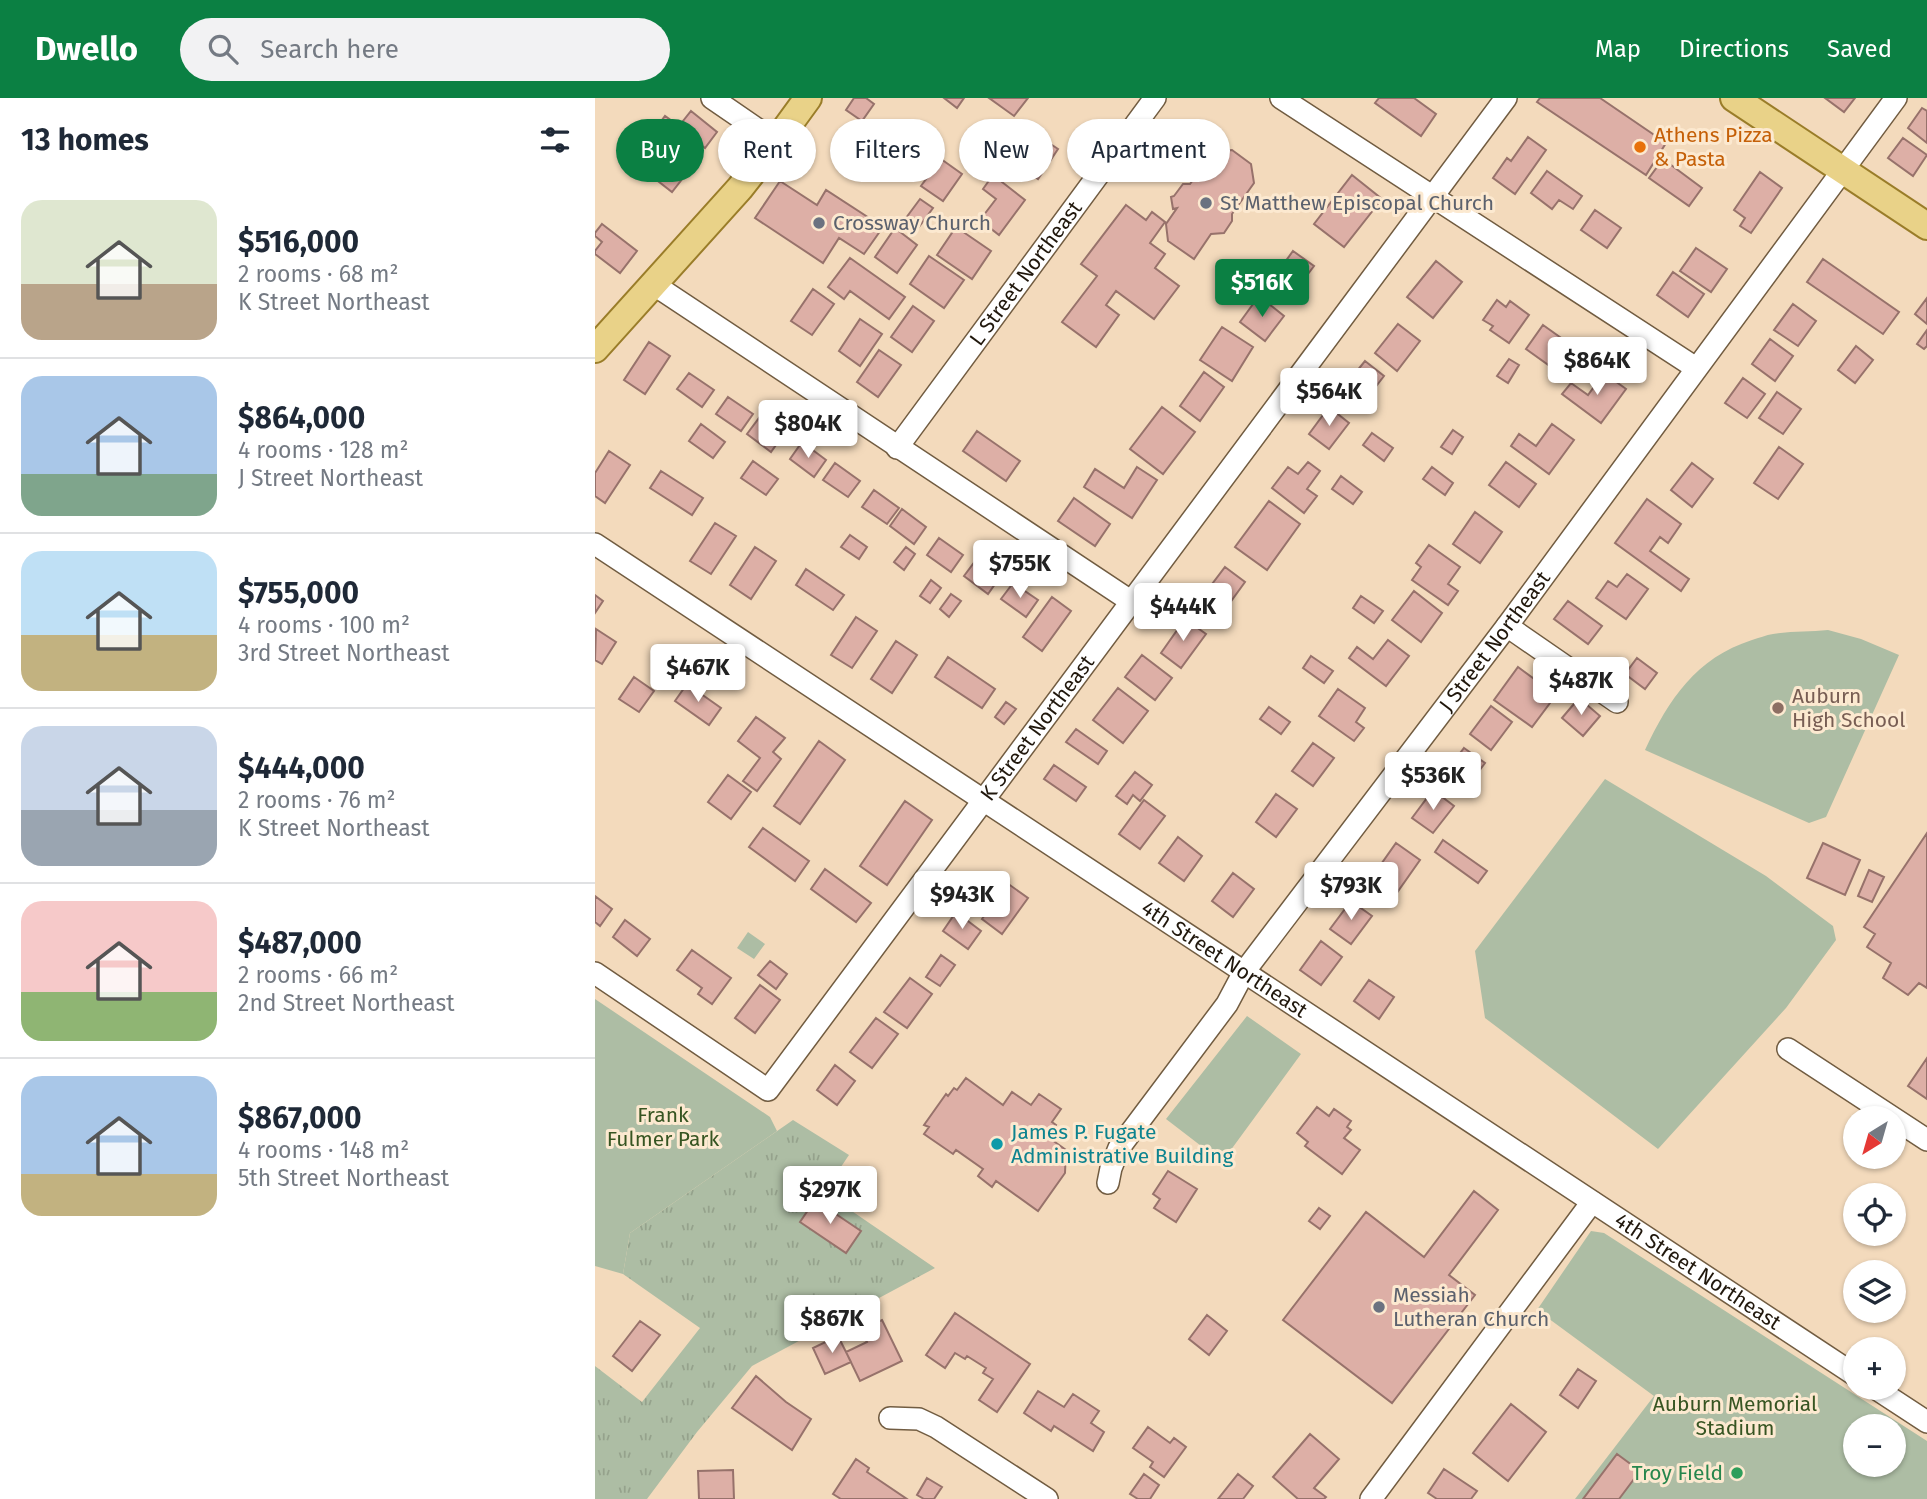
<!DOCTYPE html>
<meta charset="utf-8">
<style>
:root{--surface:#fff;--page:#f2f2f3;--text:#1f2937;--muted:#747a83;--line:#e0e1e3;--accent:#0b8043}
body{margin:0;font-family:"Fira Sans",sans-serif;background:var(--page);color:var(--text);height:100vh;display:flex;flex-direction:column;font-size:26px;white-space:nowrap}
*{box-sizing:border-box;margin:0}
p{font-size:23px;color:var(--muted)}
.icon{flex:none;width:38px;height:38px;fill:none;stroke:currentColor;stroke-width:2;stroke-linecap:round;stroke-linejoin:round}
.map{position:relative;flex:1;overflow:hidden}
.side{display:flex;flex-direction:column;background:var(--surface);width:595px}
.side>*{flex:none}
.guide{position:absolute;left:21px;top:21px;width:665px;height:63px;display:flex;gap:14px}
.needle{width:46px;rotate:217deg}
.buttons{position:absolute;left:1248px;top:1008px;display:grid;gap:14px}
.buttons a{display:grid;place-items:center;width:63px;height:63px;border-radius:50%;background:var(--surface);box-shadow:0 2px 5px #0004;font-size:35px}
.price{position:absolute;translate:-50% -60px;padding:0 16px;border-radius:7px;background:#fff;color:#222;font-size:23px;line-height:46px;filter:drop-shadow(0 2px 4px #0008)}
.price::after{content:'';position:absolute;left:50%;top:42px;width:21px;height:16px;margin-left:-10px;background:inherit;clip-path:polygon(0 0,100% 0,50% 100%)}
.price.selected{background:var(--accent);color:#fff}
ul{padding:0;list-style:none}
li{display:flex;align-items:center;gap:21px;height:175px;padding:0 21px}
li+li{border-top:2px solid var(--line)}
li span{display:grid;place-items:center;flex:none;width:196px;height:140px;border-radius:21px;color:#555}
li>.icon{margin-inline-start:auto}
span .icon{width:84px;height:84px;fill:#fffc;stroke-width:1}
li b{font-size:30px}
h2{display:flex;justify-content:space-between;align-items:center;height:84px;padding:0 21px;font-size:30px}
.chip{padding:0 24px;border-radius:32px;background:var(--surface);box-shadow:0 2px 5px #0004;font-size:24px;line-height:63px}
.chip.selected{background:var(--accent);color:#fff}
header{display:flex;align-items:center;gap:42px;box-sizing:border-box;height:98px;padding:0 35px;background:var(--accent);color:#fff}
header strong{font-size:33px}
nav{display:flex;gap:38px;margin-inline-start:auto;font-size:24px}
.search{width:490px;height:63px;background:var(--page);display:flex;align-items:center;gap:18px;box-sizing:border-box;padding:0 24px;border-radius:38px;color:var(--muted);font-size:26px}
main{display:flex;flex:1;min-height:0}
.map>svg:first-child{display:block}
.grass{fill:url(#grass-tufts)}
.green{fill:#adbda4;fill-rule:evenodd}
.building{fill:#ddafa6;stroke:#97726b;stroke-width:2}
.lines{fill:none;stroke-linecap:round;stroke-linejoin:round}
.minor-casing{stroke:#715c41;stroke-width:24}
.major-casing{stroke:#9a7d29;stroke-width:30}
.minor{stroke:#fff;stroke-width:21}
.major{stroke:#e9d288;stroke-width:26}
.food-dot{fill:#e8710a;stroke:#fce9d0;stroke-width:2.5}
.worship-dot{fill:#6b7280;stroke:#fce9d0;stroke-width:2.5}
.education-dot{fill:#8d6e63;stroke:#fce9d0;stroke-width:2.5}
.culture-dot{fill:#0f9aa8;stroke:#fce9d0;stroke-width:2.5}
.leisure-dot{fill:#2e9e5b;stroke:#fce9d0;stroke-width:2.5}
.labels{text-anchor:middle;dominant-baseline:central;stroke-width:6;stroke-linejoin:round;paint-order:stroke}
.food-label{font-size:21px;fill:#c56008;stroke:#fce9d0;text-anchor:start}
.worship-label{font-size:21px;fill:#5b616d;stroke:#fce9d0;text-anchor:start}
.street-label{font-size:21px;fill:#20170c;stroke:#fce9d0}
.education-label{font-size:21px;fill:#785e54;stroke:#fce9d0;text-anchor:start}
.park-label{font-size:21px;fill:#375522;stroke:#fce9d0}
.culture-label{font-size:21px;fill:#0d838f;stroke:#fce9d0;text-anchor:start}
.leisure-label{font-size:21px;fill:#27864d;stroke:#fce9d0;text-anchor:end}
</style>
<header>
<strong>Dwello</strong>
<div class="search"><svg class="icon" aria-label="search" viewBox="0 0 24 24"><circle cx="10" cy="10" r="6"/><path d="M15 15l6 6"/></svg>Search here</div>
<nav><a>Map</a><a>Directions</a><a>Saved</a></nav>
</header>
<main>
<section class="side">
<h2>13 homes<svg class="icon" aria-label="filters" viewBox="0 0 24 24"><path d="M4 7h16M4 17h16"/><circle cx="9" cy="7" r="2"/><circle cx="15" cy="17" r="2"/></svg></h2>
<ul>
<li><span style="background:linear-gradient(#dfe7d0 60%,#b9a48a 0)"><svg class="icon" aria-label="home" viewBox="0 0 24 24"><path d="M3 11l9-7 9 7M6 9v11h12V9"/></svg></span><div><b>$516,000</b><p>2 rooms · 68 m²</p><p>K Street Northeast</p></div></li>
<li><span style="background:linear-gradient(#a9c7e8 70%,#7fa58c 0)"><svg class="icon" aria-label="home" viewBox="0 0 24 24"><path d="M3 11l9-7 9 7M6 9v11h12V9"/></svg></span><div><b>$864,000</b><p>4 rooms · 128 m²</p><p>J Street Northeast</p></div></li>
<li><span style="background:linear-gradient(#bfe0f5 60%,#c2b280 0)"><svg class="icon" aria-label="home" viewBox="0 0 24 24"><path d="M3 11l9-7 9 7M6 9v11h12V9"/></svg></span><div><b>$755,000</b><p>4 rooms · 100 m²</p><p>3rd Street Northeast</p></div></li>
<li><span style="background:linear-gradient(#c9d6e8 60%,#9aa5b1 0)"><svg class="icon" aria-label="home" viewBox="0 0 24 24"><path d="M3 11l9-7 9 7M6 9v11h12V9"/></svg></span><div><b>$444,000</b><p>2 rooms · 76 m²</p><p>K Street Northeast</p></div></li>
<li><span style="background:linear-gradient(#f6c9c9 65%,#8fb573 0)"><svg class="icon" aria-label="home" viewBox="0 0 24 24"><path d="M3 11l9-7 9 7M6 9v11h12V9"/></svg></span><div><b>$487,000</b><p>2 rooms · 66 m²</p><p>2nd Street Northeast</p></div></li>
<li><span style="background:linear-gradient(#a9c7e8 70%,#c2b280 0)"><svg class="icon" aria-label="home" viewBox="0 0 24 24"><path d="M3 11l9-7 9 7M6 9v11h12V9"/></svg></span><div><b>$867,000</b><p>4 rooms · 148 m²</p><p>5th Street Northeast</p></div></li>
</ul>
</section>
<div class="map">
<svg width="1332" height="1401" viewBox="0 0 1332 1401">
<defs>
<pattern id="grass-tufts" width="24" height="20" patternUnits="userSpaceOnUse" patternTransform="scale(1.75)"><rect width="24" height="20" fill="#adbda4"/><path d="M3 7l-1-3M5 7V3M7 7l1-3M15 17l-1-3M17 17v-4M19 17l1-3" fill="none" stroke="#95a28c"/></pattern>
</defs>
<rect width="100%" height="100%" fill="#f3dabc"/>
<path class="grass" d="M198,1022L254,1057L229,1094L340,1170L157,1268L102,1334L52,1401H0V1268L47,1304L105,1230L28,1176L35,1135Z"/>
<path class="green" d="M1233,532L1266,541L1304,557L1231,719L1214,725L1050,652C1074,601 1101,560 1157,542C1164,540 1171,537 1178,536C1196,533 1215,534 1233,532Z
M1010,681L1171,778L1238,828L1241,842L1191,910L1063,1051L890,920L880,853Z
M153,834L170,846L159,861L142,850Z
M0,901L175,1019L182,1033L35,1135L28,1176L0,1168Z
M652,918L706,956L627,1064L571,1021Z
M996,1133L1009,1135L1332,1343V1401H980L1059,1298L942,1212ZM1260,1328H1298V1367H1260Z"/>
<path class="building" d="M259,0H271L279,6L267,23L251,12Z
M349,0H369L362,10Z
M394,0H433L419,18Z
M784,0H819L841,16L826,38L780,5Z
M945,0H1005L1071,45L1051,77L942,4Z
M1230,0H1260L1249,14Z
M1327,10L1332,13V45L1313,30Z
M96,13L122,34L110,50L96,39L85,53L78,48L75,52L56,37L70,18L84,28Z
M318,23L342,41L327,63L302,45Z
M433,31L463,51L443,81L413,60Z
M933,39L951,52L920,96L898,80L912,60L916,63Z
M1308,40L1332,57L1318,78L1293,60Z
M637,52L656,66L659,85L637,116V123L629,135L616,136L599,161L573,143L571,126L582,110L578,111L576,99L579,98L588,86H595L618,54Z
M72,53L95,71L77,94L54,76Z
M346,61L367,76L348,103L326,88Z
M1068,61L1107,90L1094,108L1054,80Z
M952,73L987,98L978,111L964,102L957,111L936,95Z
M1165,74L1187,90L1156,135L1145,128L1150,120L1139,112Z
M398,77L430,102L404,137L385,122L401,101L388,91Z
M757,77L787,101L749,149L719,126Z
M185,83L222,107L231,92L288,129L269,156L244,140L228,165L160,120Z
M325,101L338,110L321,133L308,124Z
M531,107L551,122L557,114L570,124L555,145L570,156L560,170L584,188L559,221L521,193L511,207L524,217L501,249L467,224L502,178L486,166Z
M1000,112L1026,130L1012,150L986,132Z
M7,126L42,153L25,175L0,156V153L7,144L0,138V135Z
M361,129L396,153L377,181L342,157Z
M300,130L322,147L302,175L280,159Z
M1101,150L1132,171L1116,194L1085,173Z
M698,153L719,168L694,201L674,186Z
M334,158L369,182L349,210L315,186Z
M255,160L310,199L294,221L255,193L249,201L233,189Z
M1228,161L1304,214L1288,236L1212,184Z
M841,163L867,184L838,220L812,199Z
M1078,174L1109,196L1093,219L1062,197Z
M218,191L239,206L217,237L196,223Z
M664,198L689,218L670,243L645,224Z
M1332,200V226L1320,216Z
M902,202L911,209L915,203L934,217L914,245L895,232L898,228L888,222Z
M1198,206L1221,223L1203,248L1179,232Z
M318,208L339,223L317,254L296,239Z
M265,221L287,236L265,268L244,253Z
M803,226L825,243L802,273L780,255Z
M948,227L976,247L959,271L931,251Z
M627,229L658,249L637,283L605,262Z
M1332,232V248L1329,251L1322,246Z
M1175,241L1198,258L1180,283L1157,266Z
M54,244L75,258L50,296L29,282Z
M1261,248L1278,262L1260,285L1243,272Z
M284,252L306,267L283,299L262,284Z
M914,261L924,267L913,285L902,278Z
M770,263L789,278L765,309L745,294Z
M609,274L629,289L605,323L585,308Z
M94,275L119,292L107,309L82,291Z
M1009,275L1031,291L1006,325L967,296L976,285L993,297Z
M1148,280L1170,296L1152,320L1130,305Z
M1182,294L1206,311L1188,336L1164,320Z
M133,299L158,316L146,333L121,316Z
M567,309L600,334L568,376L535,351Z
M734,309L754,325L734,351L714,336Z
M164,320L188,337L176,354L152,336Z
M106,326L130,344L118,360L94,343Z
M957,326L979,342L954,376L916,348L924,336L941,348Z
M858,332L868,339L857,356L846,349Z
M382,333L425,363L411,383L368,353Z
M777,335L798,350L789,363L768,347Z
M207,344L231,362L219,379L195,361Z
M1184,349L1208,366L1183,401L1159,385Z
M14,353L35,367L10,405L0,398V375Z
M158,363L183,381L171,397L146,380Z
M713,364L725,373L712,391L722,398L709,415L677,390L693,369L703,376Z
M911,364L941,386L924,409L894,387Z
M240,365L265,383L253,399L228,382Z
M1097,365L1118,381L1097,409L1076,392Z
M542,369L562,382L537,420L489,389L500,371L529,390Z
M837,369L858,385L850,397L828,381Z
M66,373L108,400L97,417L55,390Z
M746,378L767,394L758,406L737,391Z
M279,392L304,410L292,426L267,409Z
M479,400L515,426L500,448L463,423Z
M1052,401L1086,426L1073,445L1065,439L1055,453L1094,481L1086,493L1020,445Z
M674,403L705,426L672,472L640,449Z
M307,411L331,429L319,446L295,428Z
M880,414L907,434L885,465L858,446Z
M120,425L141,438L116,476L95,463Z
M255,437L272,449L264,461L246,449Z
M344,440L368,457L356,474L332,457Z
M834,447L865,469L853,486L863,493L853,507L817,482L826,469L821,465Z
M160,449L181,463L156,501L135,487Z
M311,449L320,456L309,472L299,464Z
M381,462L405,479L393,496L369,478Z
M630,469L650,484L626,517L605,502Z
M211,471L249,497L238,512L201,487Z
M1032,476L1053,491L1031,521L1001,500L1013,483L1022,489Z
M336,482L346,490L335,505L325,498Z
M418,485L443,502L431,519L406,501Z
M819,493L847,515L826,544L797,522Z
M356,496L366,503L354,519L345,511Z
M0,497L8,503L0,515Z
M766,498L788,513L779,525L758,510Z
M457,499L476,513L447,553L428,539Z
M973,503L1007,528L993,546L959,521Z
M261,519L282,533L257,570L236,557Z
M590,521L611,536L586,570L566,555Z
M1,531L21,544L7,566L0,562Z
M793,542L814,558L791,588L754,560L762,549L778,561Z
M301,543L322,557L297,595L276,581Z
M547,557L577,580L560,602L530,579Z
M716,558L738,573L729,585L708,570Z
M353,559L400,591L387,610L340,579Z
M1042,560L1062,575L1050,591L1030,576Z
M923,569L961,597L937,629L899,602Z
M39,579L59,593L44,614L24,601Z
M92,586L126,610L114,627L80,603Z
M523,590L553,613L528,645L498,622Z
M743,591L770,610L761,624L769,630L759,643L724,618Z
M984,600L1005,618L988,638L967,620Z
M411,604L421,611L409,626L400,619Z
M896,608L917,624L896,652L875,636Z
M674,609L695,624L686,636L665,621Z
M161,619L190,640L178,654L186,661L162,693L148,683L165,660L143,643Z
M481,631L512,653L503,666L471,644Z
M224,643L250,662L205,726L179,708Z
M718,645L739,660L718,688L697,673Z
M869,650L890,665L869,693L848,678Z
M459,667L491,689L481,703L449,681Z
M540,674L557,687L545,703L538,697L532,706L521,698Z
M133,677L156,694L136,721L113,704Z
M838,692L859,708L838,735L817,720Z
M681,696L702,711L681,739L661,724Z
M549,702L570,718L545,751L524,736Z
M310,703L337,722L292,787L265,768Z
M168,730L214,763L200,783L154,749Z
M1332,735V890L1324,885L1313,897L1288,880L1296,865L1272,849L1280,836L1269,829Z
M583,739L607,758L589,783L564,765Z
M848,742L892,773L883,785L840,754Z
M801,745L825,762L794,806L770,789Z
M1228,745L1265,762L1250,797L1212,780Z
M230,771L276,805L261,824L216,791Z
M1274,772L1289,779L1277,804L1263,798Z
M398,775L433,800L407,836L387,821L392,814L377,803Z
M638,775L659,791L638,819L617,803Z
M0,798L17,811L5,828L0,824Z
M756,803L777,818L756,846L735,831Z
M361,814L386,833L373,851L348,833Z
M30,822L55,841L42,858L18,839Z
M726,843L747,859L726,887L705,872Z
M97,852L136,880L117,906L103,896L107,890L82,872Z
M346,857L360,867L345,888L331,879Z
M175,863L192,876L181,891L163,877Z
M315,880L337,896L312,930L289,914Z
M774,882L799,899L784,921L759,903Z
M165,887L185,902L160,935L140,920Z
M281,920L303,936L277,970L255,954Z
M1332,960V1001L1313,988Z
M240,967L260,983L242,1007L222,992Z
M371,980L408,1007L417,994L436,1007L444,996L466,1011L457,1024L461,1027L453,1039L471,1052L470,1075L443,1113L401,1083L397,1089L383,1078L388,1071L361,1052L358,1056L329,1036L334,1029L329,1027L351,996L353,998L359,990L362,992Z
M722,1009L734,1018L739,1011L756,1023L752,1029L756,1032L749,1040L765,1052L747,1076L710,1048L713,1044L702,1035Z
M573,1073L602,1091L581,1124L559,1110L565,1101L558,1096Z
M879,1093L903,1112L854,1177L880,1197L797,1305L688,1222L771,1114L829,1159Z
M220,1102L266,1133L251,1155L205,1124Z
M724,1110L735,1118L725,1131L714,1123Z
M360,1215L435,1266L402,1314L384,1302L398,1281L388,1275L391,1270L372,1258L370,1261L360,1255L350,1270L331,1257Z
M612,1217L632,1233L614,1257L594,1241Z
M287,1222L307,1263L265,1283L251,1254L272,1244L266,1232Z
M45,1223L65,1237L37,1273L18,1258Z
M243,1238L256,1264L230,1276L218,1250Z
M983,1271L1001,1283L983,1310L965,1297Z
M161,1278L191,1304L216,1321L197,1352L137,1310Z
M443,1293L469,1309L478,1296L504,1313L496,1325L509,1334L498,1353L459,1328L456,1333L429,1315Z
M916,1306L951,1334L913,1383L878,1355Z
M553,1329L575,1345L579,1340L591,1349L569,1379L555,1369L558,1364L538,1350Z
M715,1336L744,1361L719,1390L731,1399L729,1401H703L678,1379Z
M1022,1356L1045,1373L1024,1401H988Z
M261,1361L274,1370L272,1374L312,1401H246L238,1396Z
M849,1371L882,1393L876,1401H842L833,1395Z
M138,1372L139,1401H104L103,1373Z
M549,1376L564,1387L555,1401H543L535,1396Z
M643,1376L658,1388L648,1401H623Z
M332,1380L347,1389L339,1401H329L322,1397Z"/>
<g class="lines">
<defs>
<g id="minor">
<path d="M117,0L181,44"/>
<path d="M686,0L1101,270"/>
<path d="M58,186L537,504"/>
<path id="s1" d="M302,350L560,0"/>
<path id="s2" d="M0,446L1260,1277"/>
<path d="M912,528L1022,604"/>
<path id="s3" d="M0,875L173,992L911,0"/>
<path d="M1193,951L1332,1042"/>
<path id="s4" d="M513,1085L516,1070L524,1050L632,906L649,874L912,528L1301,0"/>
<path d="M1280,1290L1332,1324"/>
<path d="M295,1320L324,1321L341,1329L452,1401"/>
<path d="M776,1401L997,1104"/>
</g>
<path id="major" d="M1139,0L1332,128
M0,251L145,90L181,44L213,0"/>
</defs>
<use href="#minor" class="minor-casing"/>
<use href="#major" class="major-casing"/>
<use href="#minor" class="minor"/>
<use href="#major" class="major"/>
</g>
<circle class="food-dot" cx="1045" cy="49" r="7"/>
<g class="worship-dot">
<circle cx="611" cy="105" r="7"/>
<circle cx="224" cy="125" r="7"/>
<circle cx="784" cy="1209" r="7"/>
</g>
<circle class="education-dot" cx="1183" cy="610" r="7"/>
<circle class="culture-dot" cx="402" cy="1046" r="7"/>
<circle class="leisure-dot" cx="1142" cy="1375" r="7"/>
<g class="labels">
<g class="food-label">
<text x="1059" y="37">Athens Pizza<tspan x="1059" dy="24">&amp; Pasta</tspan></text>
</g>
<g class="worship-label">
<text x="625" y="105">St Matthew Episcopal Church</text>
<text x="238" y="125">Crossway Church</text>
<text x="798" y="1197">Messiah<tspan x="798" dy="24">Lutheran Church</tspan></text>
</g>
<g class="street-label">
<text stroke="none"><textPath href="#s1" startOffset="217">L Street Northeast</textPath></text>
<text stroke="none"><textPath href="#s4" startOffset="668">J Street Northeast</textPath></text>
<text stroke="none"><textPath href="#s3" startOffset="660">K Street Northeast</textPath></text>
<text stroke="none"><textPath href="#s2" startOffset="754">4th Street Northeast</textPath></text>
<text stroke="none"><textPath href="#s2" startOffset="1321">4th Street Northeast</textPath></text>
</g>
<g class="education-label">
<text x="1197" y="598">Auburn<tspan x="1197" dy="24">High School</tspan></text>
</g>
<g class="park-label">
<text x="68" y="1017">Frank<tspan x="68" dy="24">Fulmer Park</tspan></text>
<text x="1140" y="1306">Auburn Memorial<tspan x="1140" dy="24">Stadium</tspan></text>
</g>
<g class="culture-label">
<text x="416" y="1034">James P. Fugate<tspan x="416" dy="24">Administrative Building</tspan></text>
</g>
<g class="leisure-label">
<text x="1128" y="1375">Troy Field</text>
</g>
</g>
</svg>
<div class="buttons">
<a><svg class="needle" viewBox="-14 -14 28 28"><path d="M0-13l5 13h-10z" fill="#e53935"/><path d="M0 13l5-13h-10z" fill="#747a83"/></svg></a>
<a><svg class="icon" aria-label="locate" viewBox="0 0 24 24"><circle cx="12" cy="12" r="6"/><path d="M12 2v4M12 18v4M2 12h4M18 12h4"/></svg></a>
<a><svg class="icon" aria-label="layers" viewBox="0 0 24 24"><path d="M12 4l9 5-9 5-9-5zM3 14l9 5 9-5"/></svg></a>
<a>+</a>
<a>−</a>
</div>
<b class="price selected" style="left:667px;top:221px">$516K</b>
<b class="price" style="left:1002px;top:299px">$864K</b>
<b class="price" style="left:734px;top:330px">$564K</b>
<b class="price" style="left:213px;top:362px">$804K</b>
<b class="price" style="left:425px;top:502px">$755K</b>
<b class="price" style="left:588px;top:545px">$444K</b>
<b class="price" style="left:103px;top:606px">$467K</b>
<b class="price" style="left:986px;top:619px">$487K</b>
<b class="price" style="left:838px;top:714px">$536K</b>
<b class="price" style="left:756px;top:824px">$793K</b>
<b class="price" style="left:367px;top:833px">$943K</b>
<b class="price" style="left:235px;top:1128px">$297K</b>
<b class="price" style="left:237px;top:1257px">$867K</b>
<div class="guide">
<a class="chip selected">Buy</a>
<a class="chip">Rent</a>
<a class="chip">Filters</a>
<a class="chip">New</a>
<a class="chip">Apartment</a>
</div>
</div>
</main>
